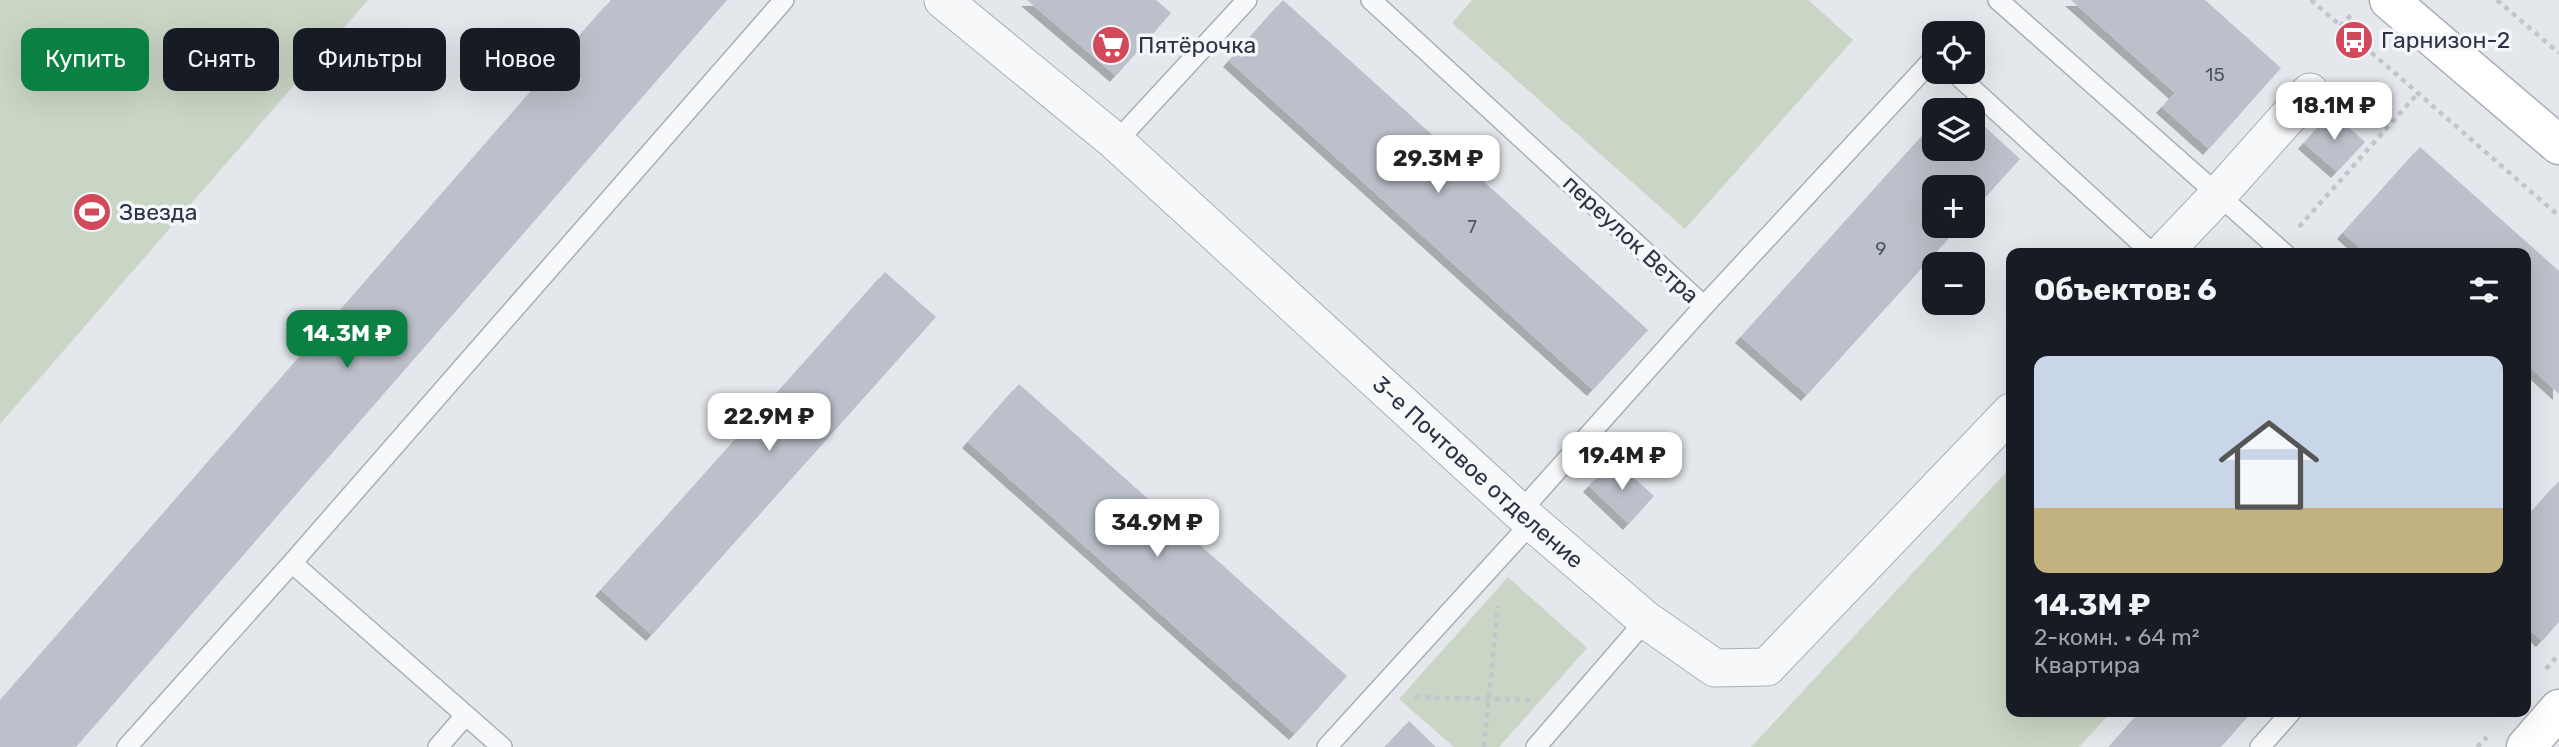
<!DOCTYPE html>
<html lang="ru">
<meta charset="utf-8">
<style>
:root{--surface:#171b24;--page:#242831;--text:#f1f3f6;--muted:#9ea1a6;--line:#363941;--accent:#0b8043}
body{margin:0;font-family:Rubik,sans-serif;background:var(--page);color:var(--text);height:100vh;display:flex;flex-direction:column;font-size:26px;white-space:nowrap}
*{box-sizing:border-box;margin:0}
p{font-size:23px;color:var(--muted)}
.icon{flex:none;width:38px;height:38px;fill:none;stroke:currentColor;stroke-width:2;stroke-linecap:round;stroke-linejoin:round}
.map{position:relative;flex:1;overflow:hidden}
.drawer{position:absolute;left:2006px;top:248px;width:525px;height:469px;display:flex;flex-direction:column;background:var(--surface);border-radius:14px;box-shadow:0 7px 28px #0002}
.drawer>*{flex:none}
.guide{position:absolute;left:21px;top:28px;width:665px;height:63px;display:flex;gap:14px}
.tools{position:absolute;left:1922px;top:21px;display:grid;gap:14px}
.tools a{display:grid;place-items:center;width:63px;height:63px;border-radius:14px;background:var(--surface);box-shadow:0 7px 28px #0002;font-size:35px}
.price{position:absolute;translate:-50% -60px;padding:0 16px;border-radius:14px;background:#fff;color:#222;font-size:23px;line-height:46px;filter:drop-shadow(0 2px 4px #0008)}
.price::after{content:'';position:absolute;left:50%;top:42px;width:21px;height:16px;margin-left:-10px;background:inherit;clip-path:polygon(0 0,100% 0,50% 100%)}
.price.selected{background:var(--accent);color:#fff}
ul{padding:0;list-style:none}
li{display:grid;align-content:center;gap:14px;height:371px;padding:0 28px}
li+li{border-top:2px solid var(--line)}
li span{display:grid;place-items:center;height:217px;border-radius:14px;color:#555}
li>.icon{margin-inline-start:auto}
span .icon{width:126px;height:126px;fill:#fffc;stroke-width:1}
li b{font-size:30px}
h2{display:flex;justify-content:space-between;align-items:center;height:84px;padding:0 28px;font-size:30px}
.pill{padding:0 24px;border-radius:14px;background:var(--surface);box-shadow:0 7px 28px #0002;font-size:24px;line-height:63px}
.pill.selected{background:var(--accent);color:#fff}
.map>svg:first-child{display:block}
.green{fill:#c9d6c5}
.building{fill:#bbc0ca;filter:url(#shadow)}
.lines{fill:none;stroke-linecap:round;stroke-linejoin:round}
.lane-casing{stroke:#a9aeb7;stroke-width:22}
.street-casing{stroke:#a9aeb7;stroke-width:39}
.secondary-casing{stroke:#a9aeb7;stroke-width:41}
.path{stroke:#c2c5cb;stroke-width:4.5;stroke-dasharray:5 5;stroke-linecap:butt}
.lane{stroke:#f7f8fa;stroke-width:19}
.street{stroke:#f7f8fa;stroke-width:37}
.secondary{stroke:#fff;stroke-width:38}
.labels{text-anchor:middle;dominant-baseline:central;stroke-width:7;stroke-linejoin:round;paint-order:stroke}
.number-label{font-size:19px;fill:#4f5766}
.poi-label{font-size:23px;fill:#2b3445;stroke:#f4f6f9;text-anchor:start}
.street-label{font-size:23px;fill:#2b3445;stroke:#f4f6f9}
</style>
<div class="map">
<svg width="2559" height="747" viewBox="0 0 2559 747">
<defs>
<filter id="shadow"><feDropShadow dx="-6" dy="6" stdDeviation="0" flood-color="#0004"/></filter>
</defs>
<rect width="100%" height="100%" fill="#e4e7ec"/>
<path class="green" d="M0,0H368L0,424Z
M1472,0H1808L1853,40L1685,229L1452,23Z
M2011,467V712H2111L2079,747H1751Z
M1508,577L1587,648L1499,747H1454L1399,699Z"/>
<path class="building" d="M611,0H727L76,747H0V701Z
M1027,0H1156L1171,13L1116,76Z
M1283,0L1648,330L1593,390L1229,61Z
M2071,0H2205L2281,68L2209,149L2162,107L2175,93Z
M2332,112L2365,142L2337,172L2304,143Z
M1972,115L2020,159L1972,212V187H1934V226H1960L1807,395L1741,337L1934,123V149H1972Z
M2420,147L2559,271V394L2525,363V254H2366L2343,233Z
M885,272L936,317L652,635L601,590Z
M1019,384L1347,676L1295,734L968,442Z
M1614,460L1654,496L1629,524L1589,486Z
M2559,481V622L2542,641L2525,626V519Z
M2140,712H2252L2221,747H2109Z
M1409,721L1436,747H1385Z"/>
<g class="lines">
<defs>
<path id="lane" d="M1371,0L1704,306L1934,58
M1998,0L2285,254
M1954,72L2153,254
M1116,142L1247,0
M1520,512L1704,306
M292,563L502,747
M127,747L292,563L784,0
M438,747L465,716
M1327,747L1532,522
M1536,747L1646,620
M2260,747L2291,712"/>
<g id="street">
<path id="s1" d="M943,0L1116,142L1520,512L1646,620L1715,668L1767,667L2011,412"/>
<path d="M2162,254L2219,194L2310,92"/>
</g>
<path id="secondary" d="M2389,0L2559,145
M2526,747L2559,709"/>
</defs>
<use href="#lane" class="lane-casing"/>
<use href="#street" class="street-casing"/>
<use href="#secondary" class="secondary-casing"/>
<path class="path" d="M2311,0L2559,216
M2497,0L2559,53
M2340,26L2352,14
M2299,227L2418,93
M2546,669L2559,654
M1415,697L1535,700
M1484,747L1498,606
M2477,747L2487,737"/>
<use href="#lane" class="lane"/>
<use href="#street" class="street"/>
<use href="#secondary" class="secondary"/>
</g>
<defs>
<symbol id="bus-disc" viewBox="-11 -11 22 22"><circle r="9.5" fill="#d1495b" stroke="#f4f6f9"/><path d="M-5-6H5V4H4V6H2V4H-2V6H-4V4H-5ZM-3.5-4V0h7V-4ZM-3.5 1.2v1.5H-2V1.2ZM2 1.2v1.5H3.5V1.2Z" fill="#fff"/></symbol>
<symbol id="supermarket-disc" viewBox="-11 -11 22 22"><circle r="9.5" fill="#d1495b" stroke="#f4f6f9"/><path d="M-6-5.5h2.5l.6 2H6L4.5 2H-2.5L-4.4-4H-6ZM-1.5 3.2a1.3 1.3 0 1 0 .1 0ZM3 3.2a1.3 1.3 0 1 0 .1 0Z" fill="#fff"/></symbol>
<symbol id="stadium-disc" viewBox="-11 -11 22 22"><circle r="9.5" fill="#d1495b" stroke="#f4f6f9"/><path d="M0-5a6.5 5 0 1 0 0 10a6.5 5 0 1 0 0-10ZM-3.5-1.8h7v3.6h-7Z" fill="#fff"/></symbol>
</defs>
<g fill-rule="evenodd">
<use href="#bus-disc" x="2332" y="18" width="44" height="44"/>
<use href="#supermarket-disc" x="1089" y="23" width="44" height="44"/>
<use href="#stadium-disc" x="70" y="190" width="44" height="44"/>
</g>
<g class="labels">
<g class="number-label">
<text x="2215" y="74">15</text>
<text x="1472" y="226">7</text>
<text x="1881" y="248">9</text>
</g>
<g class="poi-label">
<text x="2381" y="40">Гарнизон-2</text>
<text x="1138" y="45">Пятёрочка</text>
<text x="119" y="212">Звезда</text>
</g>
<g class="street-label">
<text transform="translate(1631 239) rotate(43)">переулок Ветра</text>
<text stroke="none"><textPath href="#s1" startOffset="714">3-е Почтовое отделение</textPath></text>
</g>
</g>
</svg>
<div class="tools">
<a><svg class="icon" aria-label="locate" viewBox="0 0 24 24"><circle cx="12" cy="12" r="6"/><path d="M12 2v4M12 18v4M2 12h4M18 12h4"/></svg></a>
<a><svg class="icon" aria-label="layers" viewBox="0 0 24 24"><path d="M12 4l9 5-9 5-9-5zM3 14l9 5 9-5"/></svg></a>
<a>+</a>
<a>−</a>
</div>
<b class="price" style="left:2334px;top:142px">18.1M ₽</b>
<b class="price" style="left:1438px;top:195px">29.3M ₽</b>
<b class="price selected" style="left:347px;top:370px">14.3M ₽</b>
<b class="price" style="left:769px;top:453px">22.9M ₽</b>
<b class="price" style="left:1622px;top:492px">19.4M ₽</b>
<b class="price" style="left:1157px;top:559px">34.9M ₽</b>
<div class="guide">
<a class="pill selected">Купить</a>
<a class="pill">Снять</a>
<a class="pill">Фильтры</a>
<a class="pill">Новое</a>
</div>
<section class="drawer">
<h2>Объектов: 6<svg class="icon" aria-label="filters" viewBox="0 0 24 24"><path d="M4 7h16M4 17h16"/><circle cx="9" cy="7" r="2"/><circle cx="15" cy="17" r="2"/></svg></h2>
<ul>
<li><span style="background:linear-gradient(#c9d6e8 70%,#c2b280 0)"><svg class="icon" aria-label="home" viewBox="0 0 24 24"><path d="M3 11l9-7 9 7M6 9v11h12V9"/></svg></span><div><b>14.3M ₽</b><p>2-комн. · 64 m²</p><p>Квартира</p></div></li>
</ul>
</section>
</div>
